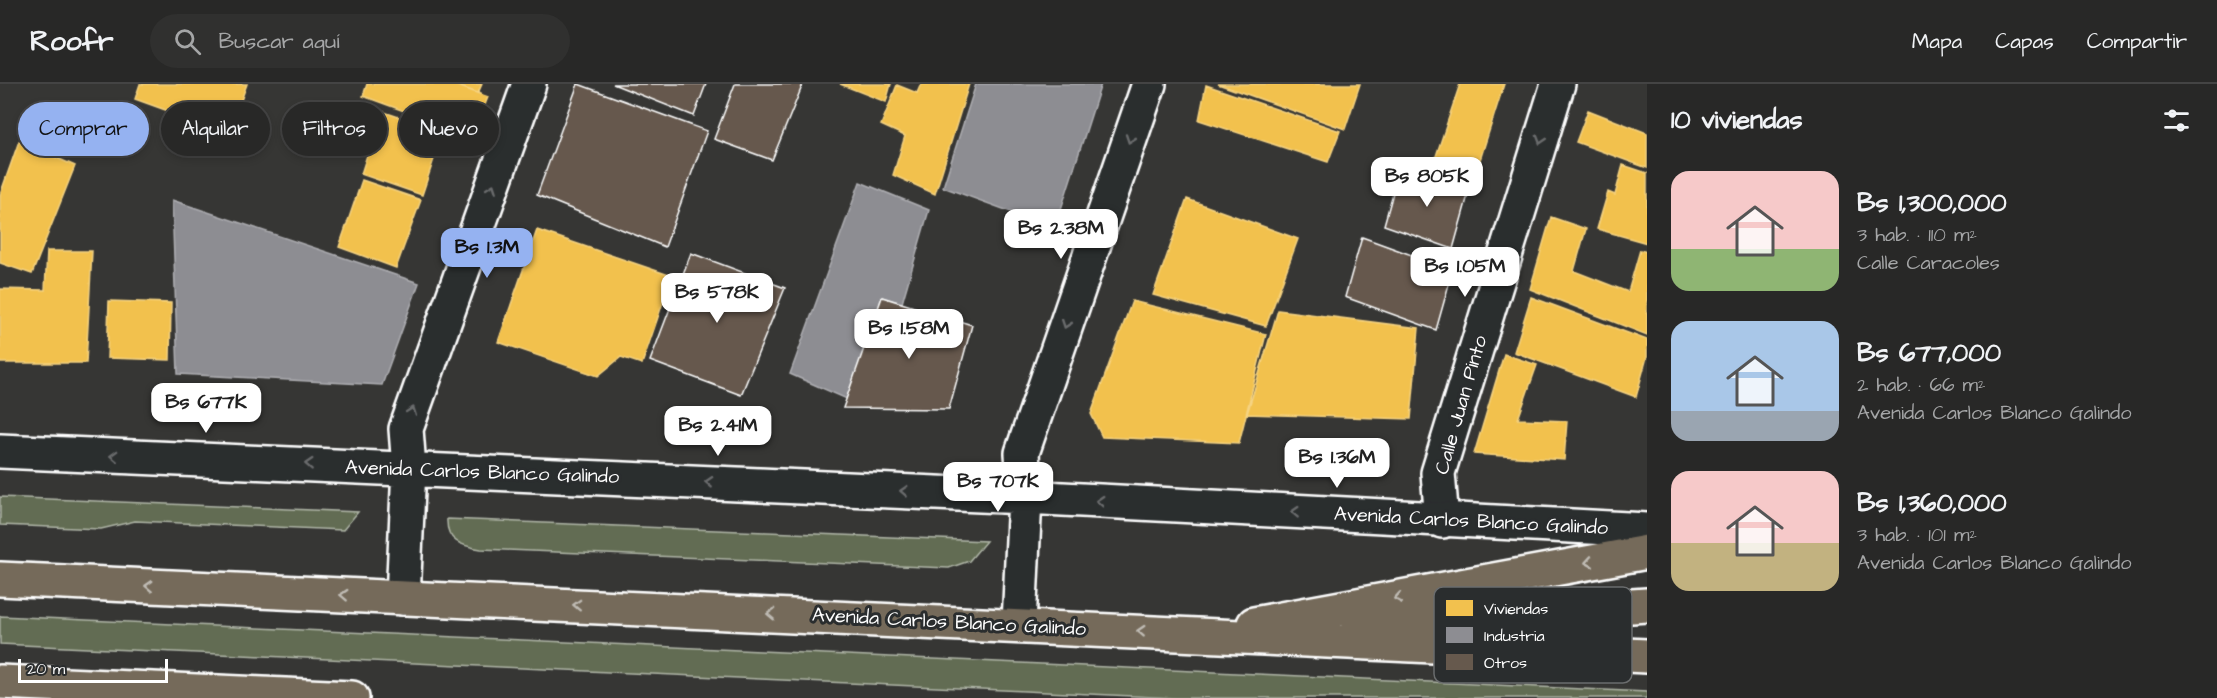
<!DOCTYPE html>
<html lang="es">
<meta charset="utf-8">
<style>
:root{--surface:#282827;--page:#30302f;--text:#f1f3f6;--muted:#a5a6a7;--line:#444;--accent:#95b2f1}
body{margin:0;font-family:"Architects Daughter",sans-serif;background:var(--page);color:var(--text);height:100vh;display:flex;flex-direction:column;font-size:22px;white-space:nowrap}
*{box-sizing:border-box;margin:0}
p{font-size:20px;color:var(--muted)}
.icon{flex:none;width:33px;height:33px;fill:none;stroke:currentColor;stroke-width:2;stroke-linecap:round;stroke-linejoin:round}
.map{position:relative;flex:1;overflow:hidden}
.side{display:flex;flex-direction:column;background:var(--surface);width:570px}
.side>*{flex:none}
.guide{position:absolute;left:18px;top:18px;width:570px;height:54px;display:flex;gap:12px}
.scale{position:absolute;left:18px;bottom:15px;width:150px;box-sizing:border-box;padding-left:6px;border:3px solid #fff;border-top:0;font-size:16px;line-height:21px;white-space:nowrap;color:#fff;-webkit-text-stroke:4px #2a2d2e;paint-order:stroke}
.price{position:absolute;translate:-50% -51px;padding:0 14px;border-radius:12px;background:#fff;color:#222;font-size:20px;line-height:39px;filter:drop-shadow(0 2px 3px #0008)}
.price::after{content:'';position:absolute;left:50%;top:36px;width:18px;height:14px;margin-left:-9px;background:inherit;clip-path:polygon(0 0,100% 0,50% 100%)}
.price.selected{background:var(--accent);color:#111}
ul{padding:0;list-style:none}
li{display:flex;align-items:center;gap:18px;height:150px;padding:0 24px}
li span{display:grid;place-items:center;flex:none;width:168px;height:120px;border-radius:18px;color:#555}
li>.icon{margin-inline-start:auto}
span .icon{width:72px;height:72px;fill:#fffc;stroke-width:1}
li b{font-size:26px}
h2{display:flex;justify-content:space-between;align-items:center;height:72px;padding:0 24px;font-size:26px}
.tag{padding:0 21px;border-radius:27px;background:var(--surface);box-shadow:0 3px 9px #0003,0 0 0 2px var(--line);font-size:21px;line-height:54px}
.tag.selected{background:var(--accent);color:#111}
header{display:flex;align-items:center;gap:36px;box-sizing:border-box;height:84px;padding:0 30px;background:var(--surface);border-bottom:2px solid var(--line)}
header strong{font-size:28px}
nav{display:flex;gap:33px;margin-inline-start:auto;font-size:21px}
.search{width:420px;height:54px;background:var(--page);display:flex;align-items:center;gap:15px;box-sizing:border-box;padding:0 21px;border-radius:33px;color:var(--muted);font-size:22px}
main{display:flex;flex:1;min-height:0}
.map>svg:first-child{display:block}
.green{fill:#626c52;stroke:#b0b6a8;stroke-width:1.5}
.homes{fill:#f2c14e;stroke:#f6d483;stroke-width:1.5}
.industry{fill:#8d8d92;stroke:#afafb3;stroke-width:1.5}
.building{fill:#66594d;stroke:#fff;stroke-width:1.5}
.lines{fill:none;stroke-linecap:round;stroke-linejoin:round}
.minor-casing{stroke:#fff;stroke-width:38}
.tertiary-casing{stroke:#fff;stroke-width:38}
.trunk-casing{stroke:#fff;stroke-width:38}
.minor{stroke:#2a2d2e;stroke-width:33}
.tertiary{stroke:#2a2d2e;stroke-width:33}
.trunk{stroke:#746a5a;stroke-width:33}
.oneway{stroke:#6a6c6d}
.oneway2{stroke:#c0bcb5}
.labels{text-anchor:middle;dominant-baseline:central;stroke-width:6;stroke-linejoin:round;paint-order:stroke}
.street-label{font-size:20px;fill:#fff;stroke:#2a2d2e}
.key{fill:#2a2d2e;stroke:#6a6c6d;stroke-width:1.5}
.key-label{font-size:16px;fill:#fff}
</style>
<header>
<strong>Roofr</strong>
<div class="search"><svg class="icon" aria-label="search" viewBox="0 0 24 24"><circle cx="10" cy="10" r="6"/><path d="M15 15l6 6"/></svg>Buscar aquí</div>
<nav><a>Mapa</a><a>Capas</a><a>Compartir</a></nav>
</header>
<main>
<div class="map">
<svg width="1647" height="614" viewBox="0 0 1647 614">
<rect width="100%" height="100%" fill="#363634"/>
<filter id="ink" filterUnits="userSpaceOnUse"><feTurbulence type="fractalNoise" baseFrequency=".0167" numOctaves="2"/><feDisplacementMap in="SourceGraphic" scale="12" xChannelSelector="R" yChannelSelector="G"/><feConvolveMatrix kernelMatrix="1 2 1 2 8 2 1 2 1" color-interpolation-filters="sRGB"/></filter>
<g filter="url(#ink)">
<path class="green" d="M0,413L358,428L343,446L135,437L101,445L0,441Z
M447,435L986,457L969,477L949,484L481,465C461,462 446,457 447,435Z
M0,532L1647,608V614H1176L0,560Z"/>
<path class="homes" d="M140,0H247L229,49L135,15Z
M367,0H452L488,13L473,52L363,12Z
M452,0H482L478,9Z
M840,0H891L886,18Z
M921,0H969L935,110L893,91L905,52L881,41L897,1L917,9Z
M1218,0H1360L1345,45Z
M1460,0H1504L1474,95L1434,78Z
M1206,1L1340,47L1328,78L1199,36Z
M1588,26L1647,49V84L1576,58Z
M381,27L443,48L422,111L361,90Z
M19,57L75,82L32,190L0,179V111Z
M1623,81L1647,89V159L1597,145L1608,108L1615,111Z
M362,96L421,116L396,184L339,163Z
M1187,115L1298,155L1266,242L1153,211Z
M1551,133L1586,145L1574,187L1628,208L1640,166L1647,168V251L1530,205Z
M537,146L672,192L642,280L621,273L598,292L498,258Z
M47,167H92L86,279H0V205L45,206Z
M1531,213L1647,256V273L1636,313L1514,268Z
M109,217L171,219L170,276L107,274Z
M1132,217L1266,250L1239,359L1102,353L1091,330Z
M1278,226L1419,244L1411,335L1247,330Z
M1504,270L1537,281L1518,335L1567,337L1564,376L1474,370Z"/>
<path class="industry" d="M976,0H1101L1055,144L943,103Z
M860,98L929,126L902,219L882,213L847,315L790,290Z
M172,116L419,199L382,301L178,290Z"/>
<path class="building" d="M578,0L707,47L665,163L537,111Z
M613,0H706L694,32Z
M735,0H803L772,76L714,55Z
M1400,84L1470,104L1453,165L1384,141Z
M1362,153L1453,186L1436,246L1345,213Z
M691,169L785,204L741,311L650,277Z
M882,213L972,241L949,325L843,324Z"/>
<g class="lines">
<defs>
<path id="minor" d="M1442,437L1438,389L1558,0"/>
<path id="tertiary" d="M0,367L1025,413L1647,446
M403,514L409,384L406,345L529,0
M1019,540L1025,413L1022,369L1149,0"/>
<path id="trunk" d="M0,495L1647,572
M1254,540L1647,468
M1358,540L1647,521
M0,598L352,614"/>
</defs>
<use href="#minor" class="minor-casing"/>
<use href="#tertiary" class="tertiary-casing"/>
<use href="#trunk" class="trunk-casing"/>
<use href="#minor" class="minor"/>
<use href="#tertiary" class="tertiary"/>
<use href="#trunk" class="trunk"/>
</g>
<defs><path id="oneway-chevron" d="M-2-3.5L2.5 0L-2 3.5" fill="none" stroke-width="1.6" stroke-linecap="round" stroke-linejoin="round" transform="scale(1.5)"/></defs>
<g class="oneway">
<use href="#oneway-chevron" transform="translate(1130 55) rotate(109)"/>
<use href="#oneway-chevron" transform="translate(1541 56) rotate(107)"/>
<use href="#oneway-chevron" transform="translate(492 104) rotate(-70)"/>
<use href="#oneway-chevron" transform="translate(1066 240) rotate(109)"/>
<use href="#oneway-chevron" transform="translate(412 327) rotate(-70)"/>
<use href="#oneway-chevron" transform="translate(114 372) rotate(-178)"/>
<use href="#oneway-chevron" transform="translate(309 380) rotate(-177)"/>
<use href="#oneway-chevron" transform="translate(709 398) rotate(-177)"/>
<use href="#oneway-chevron" transform="translate(904 407) rotate(-177)"/>
<use href="#oneway-chevron" transform="translate(1100 417) rotate(-177)"/>
<use href="#oneway-chevron" transform="translate(1295 428) rotate(-177)"/>
</g>
<g class="oneway2">
<use href="#oneway-chevron" transform="translate(1589 478) rotate(170)"/>
<use href="#oneway-chevron" transform="translate(149 502) rotate(-177)"/>
<use href="#oneway-chevron" transform="translate(344 511) rotate(-177)"/>
<use href="#oneway-chevron" transform="translate(1398 514) rotate(170)"/>
<use href="#oneway-chevron" transform="translate(577 521) rotate(-178)"/>
<use href="#oneway-chevron" transform="translate(771 530) rotate(-178)"/>
<use href="#oneway-chevron" transform="translate(1141 547) rotate(-177)"/>
</g>
</g>
<g class="labels">
<g class="street-label">
<text transform="translate(1461 321) rotate(-74)">Calle Juan Pinto</text>
<text transform="translate(482 388) rotate(2)">Avenida Carlos Blanco Galindo</text>
<text transform="translate(1471 437) rotate(3)">Avenida Carlos Blanco Galindo</text>
<text transform="translate(949 538) rotate(3)">Avenida Carlos Blanco Galindo</text>
</g>
</g>
<rect x="1434" y="503" width="198" height="96" rx="9" class="key"/>
<rect x="1446" y="516" width="27" height="16" fill="#f2c14e"/>
<rect x="1446" y="543" width="27" height="16" fill="#8d8d92"/>
<rect x="1446" y="570" width="27" height="16" fill="#66594d"/>
<g class="key-label">
<text x="1484" y="530">Viviendas</text>
<text x="1484" y="557">Industria</text>
<text x="1484" y="584">Otros</text>
</g>
</svg>
<div class="scale">20 m</div>
<b class="price" style="left:1427px;top:124px">Bs 805K</b>
<b class="price" style="left:1061px;top:176px">Bs 2.38M</b>
<b class="price selected" style="left:487px;top:195px">Bs 1.3M</b>
<b class="price" style="left:1465px;top:214px">Bs 1.05M</b>
<b class="price" style="left:717px;top:240px">Bs 578K</b>
<b class="price" style="left:909px;top:276px">Bs 1.58M</b>
<b class="price" style="left:206px;top:350px">Bs 677K</b>
<b class="price" style="left:718px;top:373px">Bs 2.41M</b>
<b class="price" style="left:1337px;top:405px">Bs 1.36M</b>
<b class="price" style="left:998px;top:429px">Bs 707K</b>
<div class="guide">
<a class="tag selected">Comprar</a>
<a class="tag">Alquilar</a>
<a class="tag">Filtros</a>
<a class="tag">Nuevo</a>
</div>
</div>
<section class="side">
<h2>10 viviendas<svg class="icon" aria-label="filters" viewBox="0 0 24 24"><path d="M4 7h16M4 17h16"/><circle cx="9" cy="7" r="2"/><circle cx="15" cy="17" r="2"/></svg></h2>
<ul>
<li><span style="background:linear-gradient(#f6c9c9 65%,#8fb573 0)"><svg class="icon" aria-label="home" viewBox="0 0 24 24"><path d="M3 11l9-7 9 7M6 9v11h12V9"/></svg></span><div><b>Bs 1,300,000</b><p>3 hab. · 110 m²</p><p>Calle Caracoles</p></div></li>
<li><span style="background:linear-gradient(#a9c7e8 75%,#9aa5b1 0)"><svg class="icon" aria-label="home" viewBox="0 0 24 24"><path d="M3 11l9-7 9 7M6 9v11h12V9"/></svg></span><div><b>Bs 677,000</b><p>2 hab. · 66 m²</p><p>Avenida Carlos Blanco Galindo</p></div></li>
<li><span style="background:linear-gradient(#f6c9c9 60%,#c2b280 0)"><svg class="icon" aria-label="home" viewBox="0 0 24 24"><path d="M3 11l9-7 9 7M6 9v11h12V9"/></svg></span><div><b>Bs 1,360,000</b><p>3 hab. · 101 m²</p><p>Avenida Carlos Blanco Galindo</p></div></li>
</ul>
</section>
</main>
